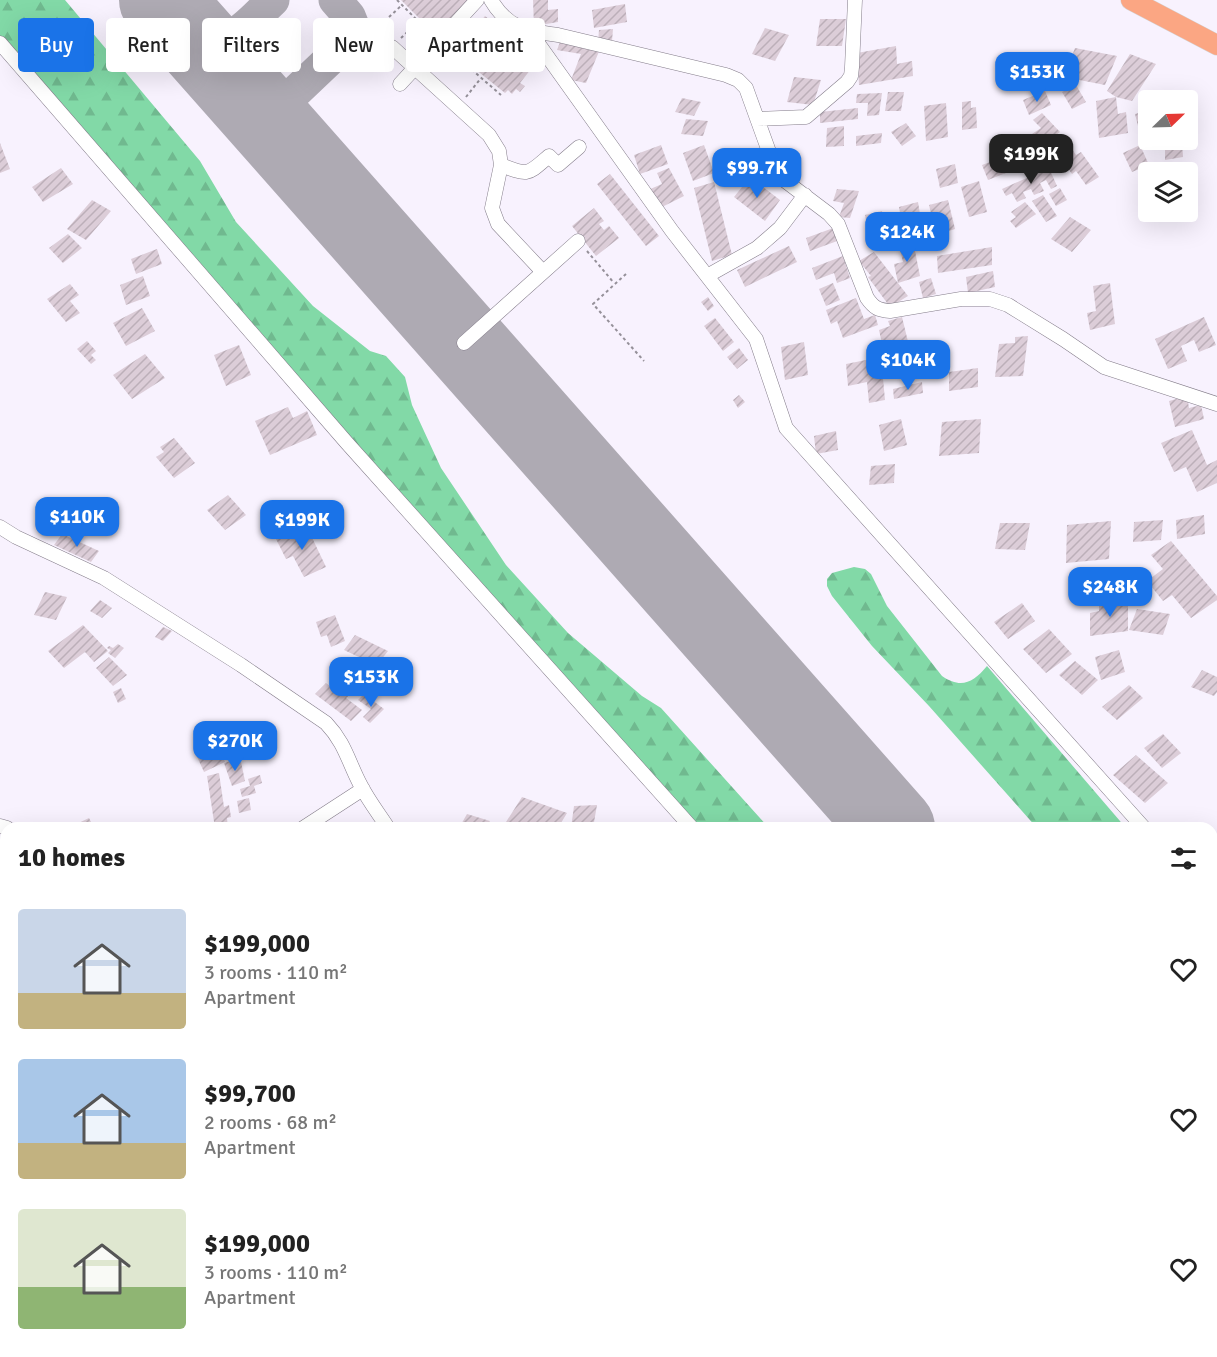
<!DOCTYPE html>
<meta charset="utf-8">
<style>
:root{--surface:#fff;--page:#f6f6f6;--text:#222;--muted:#767676;--accent:#1a73e8}
body{margin:0;font-family:Signika,sans-serif;background:var(--page);color:var(--text);height:100vh;display:flex;flex-direction:column;font-size:22px;white-space:nowrap}
*{box-sizing:border-box;margin:0}
p{font-size:20px;color:var(--muted)}
.icon{flex:none;width:33px;height:33px;fill:none;stroke:currentColor;stroke-width:2;stroke-linecap:round;stroke-linejoin:round}
.map{position:relative;flex:1;overflow:hidden}
.details{position:absolute;left:0px;top:822px;width:1218px;height:536px;display:flex;flex-direction:column;background:var(--surface);border-radius:18px 18px 0 0;box-shadow:0 6px 24px #0002}
.details>*{flex:none}
.hud{position:absolute;left:18px;top:18px;width:600px;height:54px;display:flex;gap:12px}
.needle{width:39px;rotate:67deg}
.buttons{position:absolute;left:1138px;top:90px;display:grid;gap:12px}
.buttons a{display:grid;place-items:center;width:60px;height:60px;border-radius:6px;background:var(--surface);box-shadow:0 6px 24px #0002;font-size:30px}
.price{position:absolute;translate:-50% -51px;padding:0 14px;border-radius:12px;background:var(--accent);color:#fff;font-size:20px;line-height:39px;filter:drop-shadow(0 2px 3px #0008)}
.price::after{content:'';position:absolute;left:50%;top:36px;width:18px;height:14px;margin-left:-9px;background:inherit;clip-path:polygon(0 0,100% 0,50% 100%)}
.price.active{background:#222;color:#fff}
ul{padding:0;list-style:none}
li{display:flex;align-items:center;gap:18px;height:150px;padding:0 18px}
li span{display:grid;place-items:center;flex:none;width:168px;height:120px;border-radius:6px;color:#555}
li>.icon{margin-inline-start:auto}
span .icon{width:72px;height:72px;fill:#fffc;stroke-width:1}
li b{font-size:26px}
h2{display:flex;justify-content:space-between;align-items:center;height:72px;padding:0 18px;font-size:26px}
.tag{padding:0 21px;border-radius:6px;background:var(--surface);box-shadow:0 6px 24px #0002;font-size:21px;line-height:54px}
.tag.active{background:var(--accent);color:#fff}
.map>svg:first-child{display:block}
.forest{fill:url(#forest-firs)}
.lines{fill:none;stroke-linecap:round;stroke-linejoin:round}
.taxiway{stroke:#aeaab3;stroke-width:33}
.runway{stroke:#aeaab3;stroke-width:84}
.building{fill:url(#building-hatch)}
.minor-casing{stroke:#847d8a;stroke-width:15}
.major-casing{stroke:#d5d5d6;stroke-width:18}
.highway-casing{stroke:#d5d5d6;stroke-width:21}
.path{stroke:#959099;stroke-width:2;stroke-dasharray:3 3;stroke-linecap:butt}
.minor{stroke:#fff;stroke-width:14}
.major{stroke:#fdcab5;stroke-width:16}
.highway{stroke:#fba683;stroke-width:20}
</style>
<div class="map">
<svg width="1217" height="1357" viewBox="0 0 1217 1357">
<defs>
<pattern id="forest-firs" width="22" height="20" patternUnits="userSpaceOnUse" patternTransform="scale(1.5)"><rect width="22" height="20" fill="#82d9a7"/><path d="M5 1l3.5 6h-7zM16 11l3.5 6h-7z" fill="#70b98f"/></pattern>
<pattern id="building-hatch" width="6" height="6" patternUnits="userSpaceOnUse" patternTransform="scale(1.5)"><rect width="6" height="6" fill="#dccdd8"/><path d="M-1 1l2-2M0 6l6-6M5 7l2-2" fill="none" stroke="#bcafb9"/></pattern>
</defs>
<rect width="100%" height="100%" fill="#f8f2fe"/>
<path class="forest" d="M0,0H65L200,161L236,222L313,306L370,351L386,356L405,377L412,405L441,468L506,565L568,633L642,696L661,708L769,828H695L0,39Z
M854,567L865,569L871,574L887,606L942,676C961,689 973,683 987,666L1126,828H1037L929,706L872,646L832,596L827,586V579L832,573Z
M1212,928L1217,933V1039L1212,1033Z
M1212,1349L1217,1357H1163L1158,1352H1212Z"/>
<g class="lines">
<path class="taxiway" d="M234,35C219,57 229,71 241,91
M193,37C230,51 248,23 273,0
M289,145C280,128 278,116 288,99L349,41L355,31L349,16L335,0"/>
<path class="runway" d="M161,0L893,828
M1212,1189L1217,1194"/>
</g>
<path class="building" d="M401,0H469L435,34Z
M533,0H548V10L558,9V22L534,26Z
M625,4L627,22L594,28L592,10Z
M485,16L500,28L496,32L506,40L509,37L517,43L514,47L524,56L527,51L538,60L520,83L525,86L520,92L516,89L512,94L508,90L505,93L455,53Z
M820,19H846L842,46H816Z
M765,28L789,35L775,61L752,54Z
M613,29L612,41L598,42L599,30Z
M560,42L600,49L586,83L571,80L581,54L557,50Z
M896,46L897,64L912,61L913,76L859,85L857,53Z
M1075,48L1117,56L1105,85L1064,77Z
M1130,54L1156,64L1132,101L1116,97L1107,91Z
M794,77L821,80L813,105L787,102Z
M1076,85L1086,102L1072,109L1062,92Z
M1045,91L1051,105L1029,115L1023,100Z
M888,92H904L901,111H885Z
M882,93L879,115L867,116L868,103H856L857,94Z
M1172,93L1196,95L1192,113L1188,112V100H1170Z
M1116,97L1118,114L1126,112L1128,133L1099,138L1096,101Z
M682,98L701,102L694,116L675,112Z
M971,101V108L976,107L977,128L962,130V102Z
M946,103L948,137L926,141L924,106Z
M858,108V119L820,123V112Z
M1149,110V135L1141,138L1135,114Z
M1042,113L1060,132L1042,145L1032,134L1041,128L1033,120Z
M686,119L708,121L703,136L681,134Z
M1198,122V133L1188,134V124Z
M906,123L916,136L902,146L891,132Z
M844,126V146L826,147L827,128Z
M882,133L881,143L856,146V136Z
M1165,140H1182L1183,157L1165,160Z
M0,143L10,169L0,173Z
M1035,144L1044,165L1027,172L1019,151Z
M661,145L668,164L640,174L634,155Z
M704,145L714,173L693,181L683,153Z
M1140,145L1149,165L1132,172L1123,153Z
M1072,149L1076,155L1081,152L1099,177L1086,185L1076,171L1072,174L1059,156Z
M1006,156L1011,171L988,180L982,165Z
M955,164L958,183L940,188L936,169Z
M61,168L73,184L43,202L32,187Z
M669,168L684,196L658,209L648,190L662,184L657,173Z
M1049,168L1057,186L1051,189L1046,180L1040,183L1044,191L1034,195L1031,189L1023,192L1026,198L1017,202L1012,193L1006,196L1002,189Z
M610,174L659,236L646,246L597,184Z
M750,177L780,200L765,221L734,197Z
M979,181L987,212L969,217L961,187Z
M714,182L732,255L712,261L694,188Z
M1060,188L1067,200L1056,206L1049,194Z
M837,189L859,191L850,218L839,217L844,203L833,201Z
M1043,195L1057,216L1046,222L1032,201Z
M92,200L111,211L86,240L67,229Z
M948,200L955,229L936,235L929,205Z
M918,202L921,220L904,224L906,234L889,238L890,244L871,249L865,215L882,211L883,218L900,213L899,207Z
M1025,202L1036,214L1016,228L1010,221L1016,217L1011,212Z
M594,208L604,221L599,224L604,230L609,226L619,238L596,256L572,226Z
M1070,217L1091,230L1072,252L1051,239Z
M836,227L840,240L810,251L806,238Z
M68,234L82,248L63,263L49,248Z
M913,241L920,276L898,283L894,264L903,262L899,245Z
M789,246L797,262L745,287L737,270Z
M992,247V265L938,273L937,256Z
M157,249L162,264L136,274L131,259Z
M874,252L908,296L890,307L868,277L871,276L859,261Z
M843,256L850,278L837,283L834,273L816,280L812,268Z
M993,271L995,287L968,293L966,277Z
M143,276L150,296L126,305L120,285Z
M931,278L936,294L923,298L919,282Z
M833,283L840,300L826,306L819,289Z
M1110,283L1115,324L1090,330L1087,313L1096,311L1093,286Z
M70,284L79,295L70,301L80,313L66,322L47,299Z
M708,297L714,306L708,311L701,302Z
M856,298L864,319L875,315L878,325L843,338L837,321L831,324L826,310Z
M142,308L155,331L126,346L113,323Z
M902,317L911,354L886,361L879,330L890,326L888,321Z
M1204,317L1216,345L1199,352L1194,340L1181,346L1187,361L1168,369L1155,339Z
M715,318L734,342L723,351L704,326Z
M1028,336L1023,376L995,377L999,344L1015,343V337Z
M87,341L96,351L91,355L96,360L91,364L77,349Z
M804,342L808,375L785,380L781,347Z
M239,345L251,375L226,386L214,355Z
M739,348L748,360L737,369L727,357Z
M145,354L165,378L132,399L113,375Z
M881,357L885,400L869,403L867,382L848,386L846,364Z
M978,368V387L949,391V372Z
M922,382L923,393L894,399L893,389Z
M739,395L745,402L738,408L733,400Z
M1187,396L1189,408L1201,405L1204,419L1175,427L1169,401Z
M288,407L293,418L307,411L317,435L270,455L255,421Z
M901,419L907,445L884,451L879,425Z
M981,419L979,453L939,456L942,422Z
M1192,430L1207,465L1217,460V483L1197,492L1186,467L1174,472L1161,443Z
M836,431L838,450L816,454L814,436Z
M174,438L195,463L174,478L156,457L164,452L160,447Z
M895,464L894,483L869,485L871,466Z
M228,495L246,515L225,530L207,510Z
M1204,515L1205,534L1177,539L1176,520Z
M1163,520L1161,540L1133,542L1134,522Z
M1111,521L1109,559L1066,563L1067,525Z
M1000,523H1030L1025,550L995,549Z
M306,525L326,567L304,577L293,556L286,559L276,539Z
M62,534L99,551L91,562L54,545Z
M1171,541L1217,596V600L1191,618L1172,595L1163,601L1147,581L1163,569L1151,555Z
M45,592L67,597L56,620L34,615Z
M100,600L112,608L102,618L90,611Z
M1128,600V631L1090,636V613L1099,611V603Z
M1022,603L1035,621L1008,639L994,622Z
M1137,609L1170,614L1163,635L1129,630Z
M335,615L345,641L331,647L327,635L321,637L316,622Z
M83,625L108,651L94,662L85,652L64,668L48,651Z
M163,627L172,631L163,641L155,637Z
M1049,629L1072,654L1046,673L1023,649Z
M355,635L388,651L363,683L348,675L361,658L344,650Z
M118,644L124,648L115,658L108,653L111,650L107,648L109,646L113,648Z
M1119,650L1125,672L1101,680L1095,657Z
M109,657L127,675L113,686L96,668Z
M1075,661L1098,680L1082,695L1059,675Z
M1202,670L1217,677V692L1214,696L1191,687Z
M346,680L357,688L346,698L362,710L351,721L315,694L326,683L335,690Z
M1129,685L1143,698L1117,720L1102,707Z
M121,688L126,699L118,703L113,692Z
M364,694L384,709L370,723L363,717L371,709L358,700Z
M1163,734L1181,753L1162,768L1144,748Z
M216,741L225,762L204,772L194,750Z
M1136,755L1168,783L1145,803L1113,775Z
M234,760L236,763L241,762L245,781L232,786L224,763Z
M219,773L224,807L229,805L231,817L227,818L228,828H215L207,776Z
M260,775L262,783L254,786L256,793L242,797L240,789L250,786L248,779Z
M522,797L567,813L558,828H522L506,822Z
M249,798L251,810L239,813L237,801Z
M597,805L593,828H571L574,806Z
M467,814L490,821L486,828H459Z
M89,818L94,828H68Z
M1217,844V858L1212,861V847Z
M1212,864L1217,871V892L1212,885Z
M0,1243L6,1248V1253L0,1258Z
M38,1352H58L60,1357H34L33,1354Z
M761,1352H780L787,1357H755Z
M817,1352H822L832,1357H813Z
M1009,1352H1027L1029,1357H1011Z
M1125,1352H1135L1141,1357H1118Z"/>
<g class="lines">
<defs>
<path id="minor" d="M491,0C508,29 527,31 558,35L726,75L738,80L746,88L776,171L780,177L829,214L838,224L867,298C874,308 878,310 890,311L961,299H990L1008,305L1063,339L1104,367L1217,404
M530,32L672,231L756,339L786,428L1144,828
M0,43L347,443L692,828
M392,47L489,135L499,151L501,165L492,208L498,224L543,272
M400,84L477,0
M757,119L806,117L847,82L851,76L852,67L855,0
M501,165C529,176 527,175 549,156L558,165L579,147
M707,276L757,248L780,228L805,195
M464,343L578,241
M0,527L16,537L104,578L241,665L326,723C345,743 348,761 360,784C368,800 379,814 388,828
M0,826L7,828
M303,828L363,789
M1212,904L1217,910
M0,1212L6,1206
M1146,1352L1151,1357
M322,1357L330,1352"/>
<path id="major" d="M949,1357L960,1352"/>
<path id="highway" d="M1131,0L1217,45"/>
</defs>
<use href="#minor" class="minor-casing"/>
<use href="#major" class="major-casing"/>
<use href="#highway" class="highway-casing"/>
<path class="path" d="M397,0L429,32
M389,17L402,5
M401,38L419,21
M449,50L501,95
M466,97L481,78
M587,251L614,283
M626,274L593,304L644,361"/>
<use href="#minor" class="minor"/>
<use href="#major" class="major"/>
<use href="#highway" class="highway"/>
</g>
</svg>
<div class="buttons">
<a><svg class="needle" viewBox="-14 -14 28 28"><path d="M0-13l5 13h-10z" fill="#e53935"/><path d="M0 13l5-13h-10z" fill="#767676"/></svg></a>
<a><svg class="icon" aria-label="layers" viewBox="0 0 24 24"><path d="M12 4l9 5-9 5-9-5zM3 14l9 5 9-5"/></svg></a>
</div>
<b class="price" style="left:1037px;top:103px">$153K</b>
<b class="price active" style="left:1031px;top:185px">$199K</b>
<b class="price" style="left:757px;top:199px">$99.7K</b>
<b class="price" style="left:907px;top:263px">$124K</b>
<b class="price" style="left:908px;top:391px">$104K</b>
<b class="price" style="left:77px;top:548px">$110K</b>
<b class="price" style="left:302px;top:551px">$199K</b>
<b class="price" style="left:1110px;top:618px">$248K</b>
<b class="price" style="left:371px;top:708px">$153K</b>
<b class="price" style="left:235px;top:772px">$270K</b>
<div class="hud">
<a class="tag active">Buy</a>
<a class="tag">Rent</a>
<a class="tag">Filters</a>
<a class="tag">New</a>
<a class="tag">Apartment</a>
</div>
<section class="details">
<h2>10 homes<svg class="icon" aria-label="filters" viewBox="0 0 24 24"><path d="M4 7h16M4 17h16"/><circle cx="9" cy="7" r="2"/><circle cx="15" cy="17" r="2"/></svg></h2>
<ul>
<li><span style="background:linear-gradient(#c9d6e8 70%,#c2b280 0)"><svg class="icon" aria-label="home" viewBox="0 0 24 24"><path d="M3 11l9-7 9 7M6 9v11h12V9"/></svg></span><div><b>$199,000</b><p>3 rooms · 110 m²</p><p>Apartment</p></div><svg class="icon" aria-label="heart" viewBox="0 0 24 24"><path d="M12 20l-8-8c-3-5 5-10 8-4 3-6 11-1 8 4z"/></svg></li>
<li><span style="background:linear-gradient(#a9c7e8 70%,#c2b280 0)"><svg class="icon" aria-label="home" viewBox="0 0 24 24"><path d="M3 11l9-7 9 7M6 9v11h12V9"/></svg></span><div><b>$99,700</b><p>2 rooms · 68 m²</p><p>Apartment</p></div><svg class="icon" aria-label="heart" viewBox="0 0 24 24"><path d="M12 20l-8-8c-3-5 5-10 8-4 3-6 11-1 8 4z"/></svg></li>
<li><span style="background:linear-gradient(#dfe7d0 65%,#8fb573 0)"><svg class="icon" aria-label="home" viewBox="0 0 24 24"><path d="M3 11l9-7 9 7M6 9v11h12V9"/></svg></span><div><b>$199,000</b><p>3 rooms · 110 m²</p><p>Apartment</p></div><svg class="icon" aria-label="heart" viewBox="0 0 24 24"><path d="M12 20l-8-8c-3-5 5-10 8-4 3-6 11-1 8 4z"/></svg></li>
</ul>
</section>
</div>
